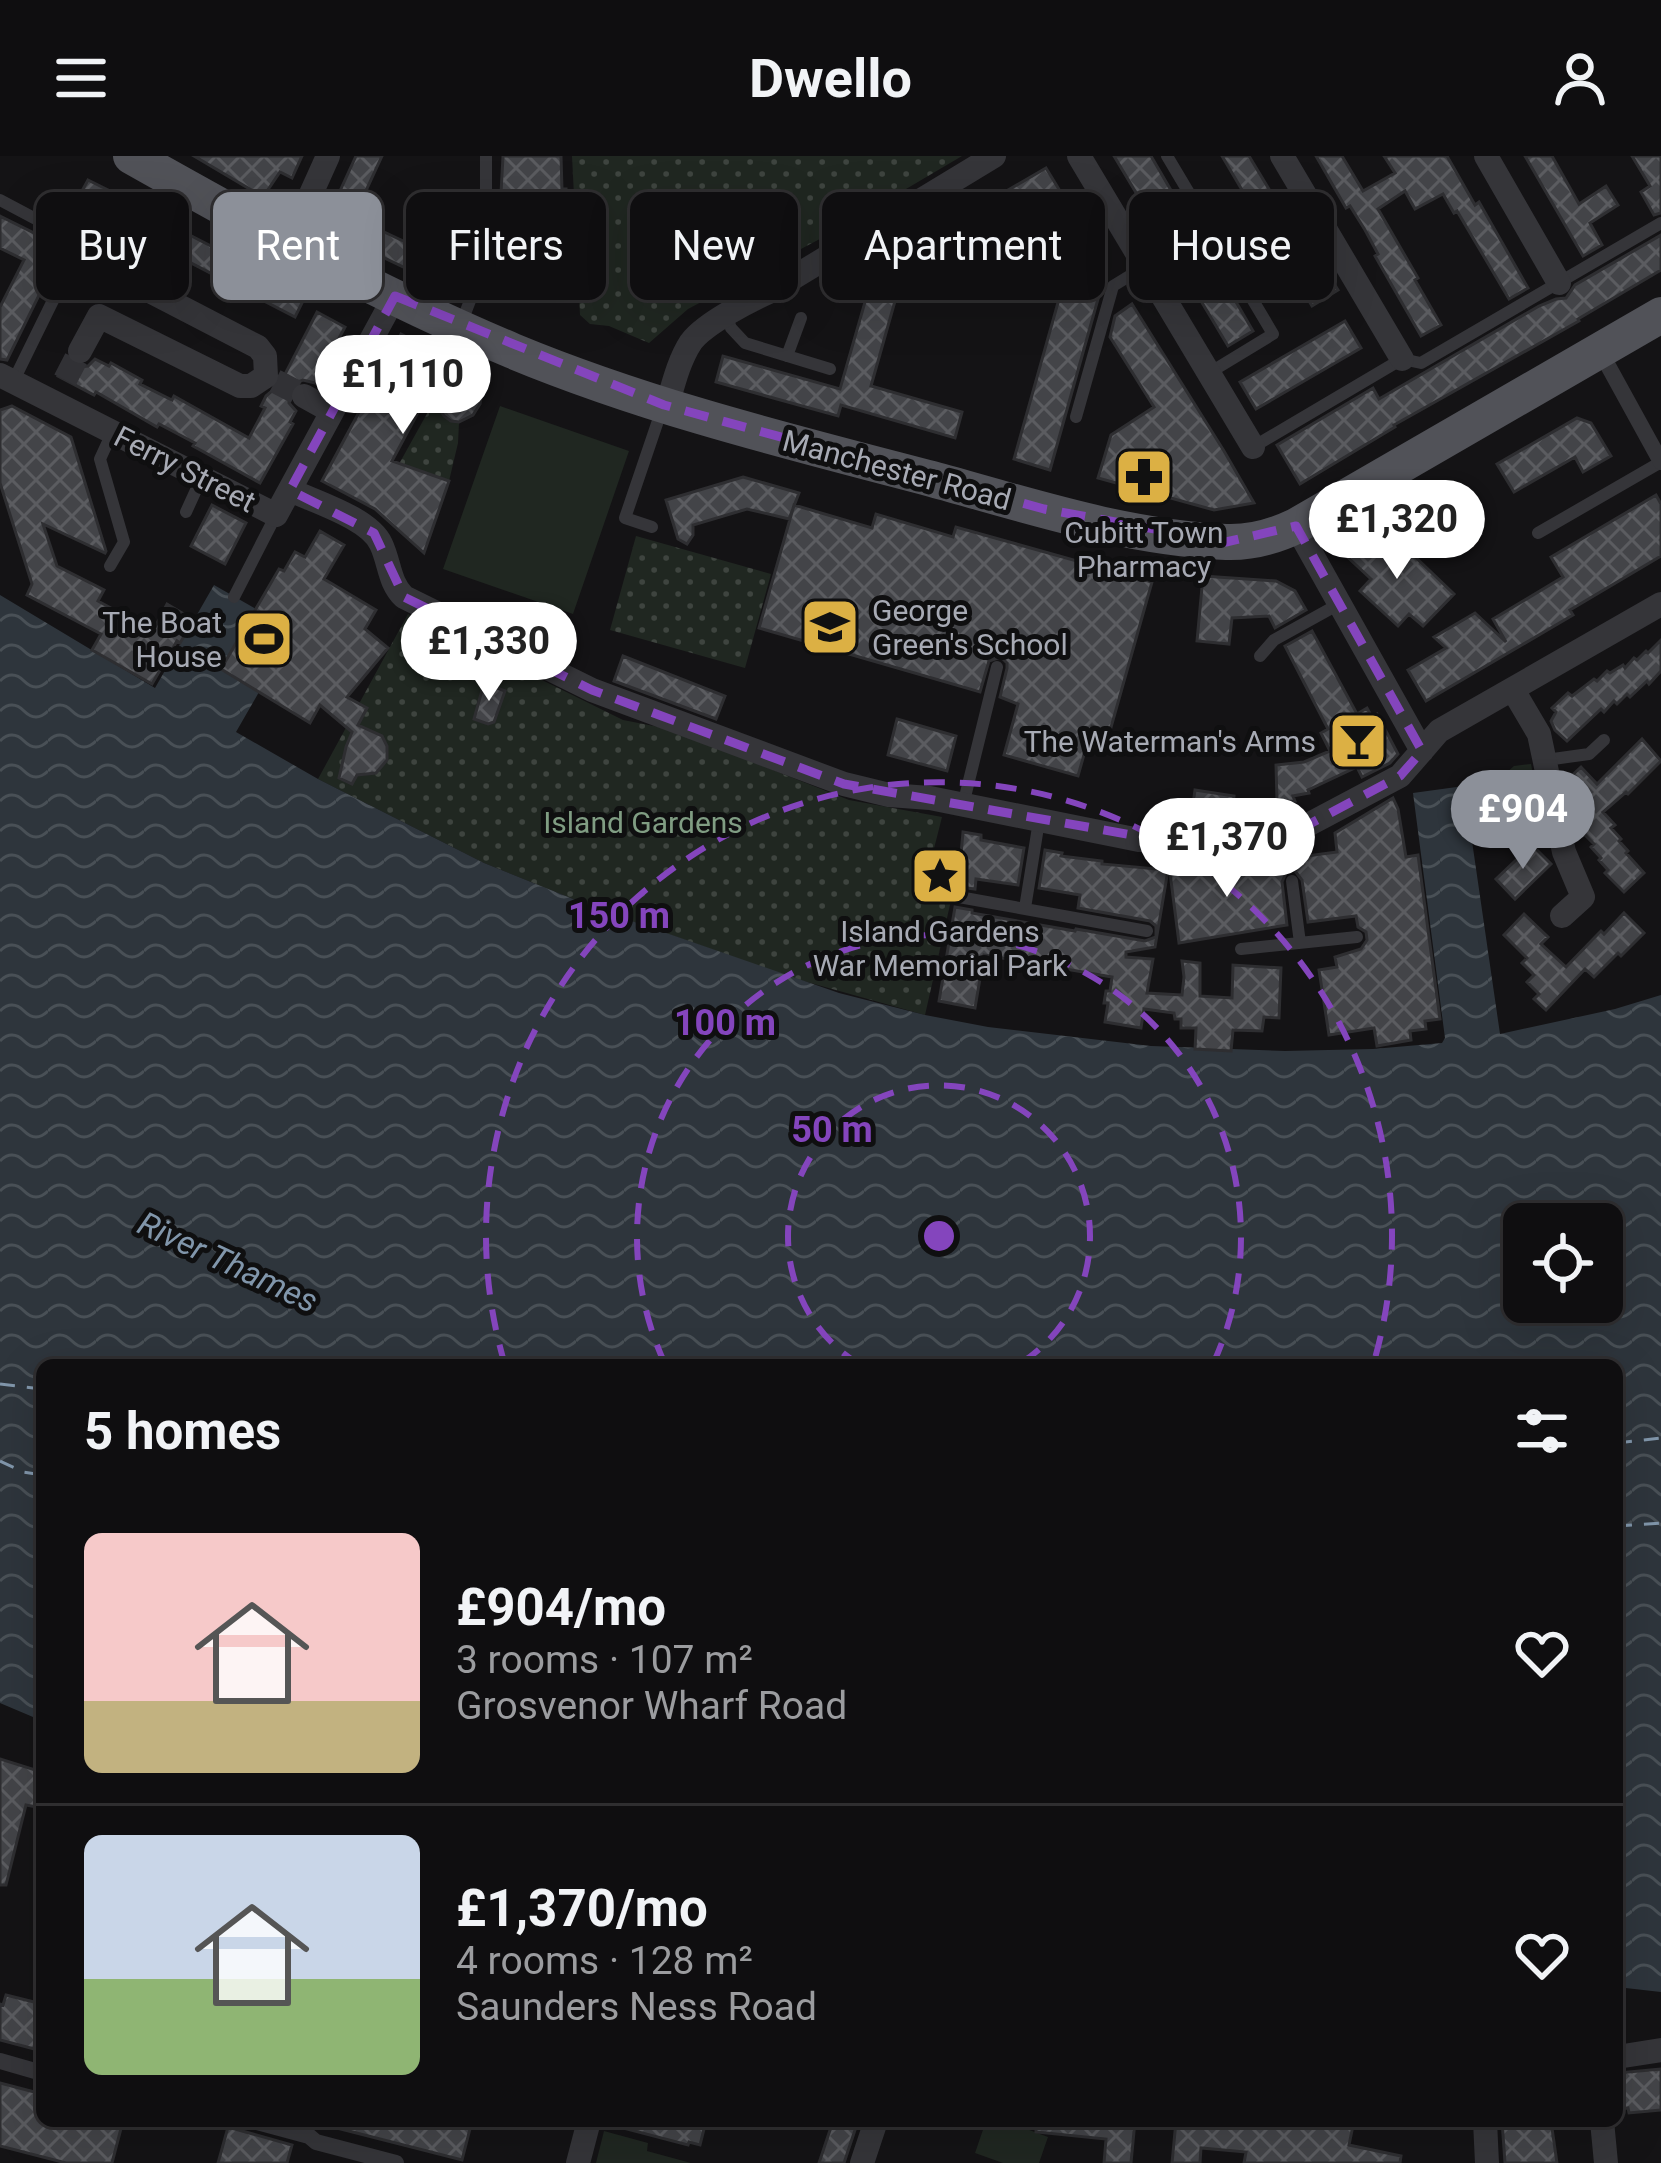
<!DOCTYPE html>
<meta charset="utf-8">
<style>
:root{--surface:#0f0e10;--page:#1d1c1e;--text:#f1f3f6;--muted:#9b9c9f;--line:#2f2e30;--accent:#8c9099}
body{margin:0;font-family:Roboto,sans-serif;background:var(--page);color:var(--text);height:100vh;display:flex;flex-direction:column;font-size:45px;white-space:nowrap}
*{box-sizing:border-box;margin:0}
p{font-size:39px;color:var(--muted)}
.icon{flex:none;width:66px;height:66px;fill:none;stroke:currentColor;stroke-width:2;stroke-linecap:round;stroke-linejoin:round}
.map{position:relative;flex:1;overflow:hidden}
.side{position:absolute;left:36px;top:1203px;width:1587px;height:768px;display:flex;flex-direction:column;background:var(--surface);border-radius:18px;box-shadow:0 12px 48px #0002,0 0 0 3px var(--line)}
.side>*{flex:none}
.hud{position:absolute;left:36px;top:36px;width:1590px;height:108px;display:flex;gap:24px}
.fabs{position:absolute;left:1503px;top:1047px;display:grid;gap:24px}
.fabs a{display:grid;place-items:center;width:120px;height:120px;border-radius:18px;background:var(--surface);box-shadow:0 12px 48px #0002,0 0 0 3px var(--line);font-size:60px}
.price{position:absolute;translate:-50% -102px;padding:0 27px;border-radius:42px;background:#fff;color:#222;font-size:39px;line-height:78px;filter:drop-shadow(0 3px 6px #0008)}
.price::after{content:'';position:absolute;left:50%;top:72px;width:36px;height:27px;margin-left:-18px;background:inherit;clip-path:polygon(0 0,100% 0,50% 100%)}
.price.selected{background:var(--accent);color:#fff}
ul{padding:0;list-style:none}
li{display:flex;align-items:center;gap:36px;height:300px;padding:0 48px}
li+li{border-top:3px solid var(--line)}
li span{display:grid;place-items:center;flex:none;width:336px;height:240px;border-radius:18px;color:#555}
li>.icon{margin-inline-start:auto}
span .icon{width:144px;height:144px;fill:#fffc;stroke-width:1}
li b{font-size:51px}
h2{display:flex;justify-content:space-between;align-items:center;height:144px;padding:0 48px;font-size:51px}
.tag{padding:0 42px;border-radius:18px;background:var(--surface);box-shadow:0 12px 48px #0002,0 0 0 3px var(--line);font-size:42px;line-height:108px}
.tag.selected{background:var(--accent);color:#fff}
header{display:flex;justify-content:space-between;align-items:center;height:156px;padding:0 48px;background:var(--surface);font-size:54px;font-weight:700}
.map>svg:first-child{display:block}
.grass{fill:#202721}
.park{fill:url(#park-dots)}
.water{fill:url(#water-waves);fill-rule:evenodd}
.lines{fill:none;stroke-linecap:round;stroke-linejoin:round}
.ferry{stroke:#8196ab;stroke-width:3;stroke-dasharray:15 12;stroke-linecap:butt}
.building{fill:url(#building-cross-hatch);stroke:#2e2e31;stroke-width:3}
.minor-tunnel{stroke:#313135;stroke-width:24;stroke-dasharray:24 12;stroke-linecap:butt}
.service{stroke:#353539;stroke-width:12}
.pedestrian{stroke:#353539;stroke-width:16}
.minor{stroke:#353539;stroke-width:24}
.primary{stroke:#515258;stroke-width:36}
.marked{fill:none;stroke:#8445bd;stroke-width:9;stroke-dasharray:24 15;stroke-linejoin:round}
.ring{fill:none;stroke:#8445bd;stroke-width:6;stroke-dasharray:21 15}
.labels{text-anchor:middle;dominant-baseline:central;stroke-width:10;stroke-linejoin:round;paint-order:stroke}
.street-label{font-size:30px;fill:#a7aab4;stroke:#0f0f10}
.poi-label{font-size:30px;fill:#a7aab4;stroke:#0f0f10}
.park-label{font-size:30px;fill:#809d83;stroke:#0f0f10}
.water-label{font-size:33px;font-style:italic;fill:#8196ab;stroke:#0f0f10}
.centre{fill:#8445bd;stroke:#0f0f10;stroke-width:6}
.ring-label{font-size:36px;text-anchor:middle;font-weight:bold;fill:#8445bd;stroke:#0f0f10;stroke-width:10;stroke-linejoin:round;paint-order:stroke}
</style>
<header><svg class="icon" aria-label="menu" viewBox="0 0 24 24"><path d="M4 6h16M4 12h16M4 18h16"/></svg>Dwello<svg class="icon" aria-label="person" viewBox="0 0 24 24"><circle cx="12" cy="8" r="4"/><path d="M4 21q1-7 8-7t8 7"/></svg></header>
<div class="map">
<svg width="1661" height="2007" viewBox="0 0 1661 2007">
<defs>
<pattern id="park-dots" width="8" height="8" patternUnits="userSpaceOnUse" patternTransform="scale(3)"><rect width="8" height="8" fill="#202721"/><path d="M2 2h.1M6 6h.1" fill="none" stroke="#3e443f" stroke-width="1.8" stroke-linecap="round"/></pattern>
<pattern id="water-waves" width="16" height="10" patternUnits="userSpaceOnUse" patternTransform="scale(3)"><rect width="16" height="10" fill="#2e353c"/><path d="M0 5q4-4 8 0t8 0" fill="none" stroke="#495056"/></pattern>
<pattern id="building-cross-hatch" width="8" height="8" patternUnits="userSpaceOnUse" patternTransform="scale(3)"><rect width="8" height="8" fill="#434448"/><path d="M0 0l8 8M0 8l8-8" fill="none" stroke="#5b5c60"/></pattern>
</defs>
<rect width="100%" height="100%" fill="#141315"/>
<path class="grass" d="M500,250L629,295L573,458L443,413Z
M986,1965H1005L1048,1981L1039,2007H1003L975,1997Z
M604,1975L648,1987L647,1995L691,2007H596Z"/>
<path class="park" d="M572,0H962L833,76L688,153L649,187L609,170L590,168L580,159Z
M434,245C445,252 443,264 459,266L458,287L449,325L399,308Z
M636,380L771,418L745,512L610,474Z
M408,458L623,564L669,573L849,644L942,661L926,724L954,731L925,859L793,822L603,755L484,707L318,623Z
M1531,608L1542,672L1524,676L1511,671L1504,619L1514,610Z"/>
<path class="water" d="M214,429L256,453L259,536L236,576L318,623L484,707L603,755L839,837L925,859L988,871L1151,890L1285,895L1373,893L1442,887L1445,882L1413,637L1464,630L1500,878L1615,853L1661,839V1836L1617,1831V1209H42V1583L37,1582L33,1561L0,1547V439L155,532ZM1524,1068H1602V1146H1524Z"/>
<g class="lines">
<path class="ferry" d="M0,1228L42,1233
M1617,1287L1661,1282
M0,1305L23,1316L42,1319
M1617,1370L1661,1367"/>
</g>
<path class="building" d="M194,0H302L292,22L280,16L263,41Z
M356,0H382L358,52L334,48Z
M503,0H561L562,33H566L564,132L496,130Z
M1114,0H1151L1253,175L1228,190Z
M1222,0H1249L1322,121L1328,118L1338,134L1312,150L1285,105L1278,109L1269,94L1275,90Z
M1316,0H1342L1363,35L1395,17L1384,0H1447L1475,49L1479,46L1528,132L1509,143L1457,55L1454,57L1443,38L1415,53L1405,35L1378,53L1418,122L1415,124L1441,169L1421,180L1375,100L1378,98L1365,74L1350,50L1346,52Z
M1525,0H1552L1579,48L1606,30L1618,49L1590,67L1602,89L1583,100Z
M1632,0H1661V57L1654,59L1641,36L1650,30Z
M1046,12L1102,104L1090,133L1100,136L1050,314L1014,303L1068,111L1046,71L953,126L946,115L933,123L929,118L897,138L871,230L962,256L955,282L841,249L838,260L716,226L723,200L840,233L873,118L883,121L884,111L895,107L893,101Z
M88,24L138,49L126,73L111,65L99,87L75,74L87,52L76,46Z
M0,60L40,80L37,86L45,110L52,113L7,204L0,203V151L24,104L0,92Z
M363,66L418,92L417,95L427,100L420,119L353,87Z
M178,73L306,139L295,161L166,94Z
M1661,79V114L1578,163L1579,165L1394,269L1395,271L1300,328L1277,289L1373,232L1379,243L1539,150L1556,143L1566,142L1575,129Z
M1132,148L1224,295L1254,347L1214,354L1098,322L1111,279L1154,251L1110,181L1115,160Z
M317,156L345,171L315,227L303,224L295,227L289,233V247L296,255L290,266L293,268L260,327L193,290L195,287L159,268L157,271L96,236L94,239L58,220L66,204L79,211L88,210L95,203L109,210L111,207L142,224L140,228L172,244L174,240L249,282L265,252L261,250L266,240L280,228Z
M1345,165L1361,192L1256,253L1240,226Z
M401,178L457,208L462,206L478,211L484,225L480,248L473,259L459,266L451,265L444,260L429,236L392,305L449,325L424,397L375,353L322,325Z
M12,250L71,281L106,395L105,397L43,368L57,410L104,434L98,445L153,475L167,448L194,464L180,487L177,485L152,528L92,494L101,478L27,439L32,428L0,327V254Z
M1577,262L1591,267L1611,300L1583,316L1575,301L1514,336L1497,308Z
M743,321L799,337L789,363L747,353L693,369V379L687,388L678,383L666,344Z
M1448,337L1463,363L1470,359L1481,378L1453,394L1426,349Z
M1656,339L1661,348V400L1570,454L1573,459L1426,545L1408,514L1446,492L1434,481L1475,457L1506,486L1493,463L1563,421L1551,401Z
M212,349L246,367L225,408L191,390Z
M794,349L872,372L876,358L953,381L956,371L1152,426L1110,575L1092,570L1078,620L1004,599L1018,548L1000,541L1007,512V507L1001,501L989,505L980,536L759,472Z
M1363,372L1401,408L1411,397L1454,438L1423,470L1409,458L1398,470L1360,435L1371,423L1341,395Z
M320,375L344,389L324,423L376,454L365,473L388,492L347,541L367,552L358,569L382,580L387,590V604L376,617L357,619L352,628L339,622L346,591L352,576L320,549L310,567L221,513L279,413L284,415L295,396L305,401Z
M1203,420L1276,425L1295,435L1306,454L1275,472L1269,460L1232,462L1229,488L1197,485Z
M1312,475L1357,558L1367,552L1372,561L1377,558L1398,598L1390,607L1362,621L1357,611L1308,634L1309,637L1293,640L1295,645L1277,646L1276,609L1304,606L1330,595L1321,577L1328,573L1285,490Z
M1661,484V515L1649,528L1647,525L1630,541L1627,538L1617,548L1614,545L1604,556L1601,553L1567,585L1555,574L1551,565L1556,556L1552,552L1568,537L1572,540L1594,523L1597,525L1607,515L1610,517L1623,509L1625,512L1634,502L1637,504L1646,495L1648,497Z
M623,500L725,540L716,563L614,525Z
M484,527L505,535L494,566L488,568L474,563Z
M897,563L956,580L947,615L888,599Z
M1642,583L1661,605L1628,638L1626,636L1603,656L1615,669L1611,672L1621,683L1619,685L1628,695L1626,697L1644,717L1624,736L1605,717L1608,714L1599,704L1601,702L1591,691L1594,688L1582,676L1589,670L1572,652L1566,625L1581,611L1597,628Z
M1195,634L1234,640L1232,661L1192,655Z
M1393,642L1398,653L1406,701L1418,699L1440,863L1425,865L1426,873L1410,875L1411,884L1377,890L1374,872L1329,879L1319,814L1337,811L1335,801L1361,793L1367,784L1366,776L1358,771L1356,760L1308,766L1302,724L1295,715L1299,710V701L1337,696L1335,677Z
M963,676L981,679V684L1024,692L1018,729L976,723L975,733L958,731Z
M1532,689L1551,708L1515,743L1496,723Z
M1045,694L1062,697L1061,700L1102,705V708L1168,714L1155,791L1126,796V801L1153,803L1147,837L1182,839L1184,821L1182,805L1200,807V840L1232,842L1233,809L1281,812L1279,862L1264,861L1262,875L1233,874L1231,895L1195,893L1196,872H1181V863H1175L1174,857L1144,853L1141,872L1105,866L1108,847H1104L1106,835H1110L1112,821L984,799L975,852L939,845L955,751L972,754V757L1075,775L1076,773L1145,785L1156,781V770L1150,765L1078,752L1080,739L1039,732Z
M1278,705L1280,713L1286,717L1282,726L1287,769L1179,787L1169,709L1201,711L1203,716Z
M1624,757L1644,777L1621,800L1618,797L1594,821L1585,813L1546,854L1534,843L1539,838L1527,826L1534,819L1522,807L1527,802L1504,779L1524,758L1548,781L1541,788L1566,811L1598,778L1601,775L1604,778Z
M0,1603L42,1616V1652L26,1649L6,1729H0Z
M6,1839L42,1848V1895L0,1884V1848L3,1849Z
M1661,1913V1954L1629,1957L1628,1952L1619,1953L1617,1917Z
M0,1927L42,1938V1965H123L112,2007H66L0,1990Z
M333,1965H472L462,2004L333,1971Z
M620,1965H702L701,1968L705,1969L700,1989L689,1986L688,1989L619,1971Z
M833,1965H858L844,2007H819Z
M1036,1965H1135L1131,2007H1104L1106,1983L1036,1976Z
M1176,1965H1203V1967L1251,1972L1253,1965H1354L1349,1989L1401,2000L1400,2007H1244L1246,1996L1201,1992L1200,2007H1172Z
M1502,1965H1551L1557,2007H1505Z
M228,1971L292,1989L287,2007H218Z"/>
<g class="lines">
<path class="minor-tunnel" d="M65,224L80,195
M275,225L304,240"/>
<path class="service" d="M1167,0L1273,178L1209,217
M0,44L49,70L66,93L65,120L13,226
M419,151L437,105L443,72
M726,160L731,172L745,187L830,213
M461,168L486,103V0
M787,200L801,162
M1076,261L1113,130L1144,111
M1253,291L1402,203L1421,207L1661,67
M186,356L202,321
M652,371L625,362L663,250
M1538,377L1661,306
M110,410L124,386L100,303L112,277
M234,441L276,359
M1260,500L1274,484L1339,448
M1546,604L1589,598L1604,584
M963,649L997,511
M1285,681L1289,707
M1292,725L1300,787
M959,741L1147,775
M1025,752L1039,665
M1241,793L1357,781"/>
<path class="pedestrian" d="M1606,206L1661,306
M0,1905L42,1917
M253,1965L309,1980L316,1986L396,2007"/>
<path class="minor" d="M1079,0L1253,291
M1282,0L1402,203
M1486,0L1559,127
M288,89L328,0
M119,119L258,191L265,200L266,220
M80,195L99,160L240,230H251L266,220
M0,219L276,359L395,140
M304,240L331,255
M667,250C673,229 679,204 691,186C705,167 751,144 773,134L994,0
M290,334C315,346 369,362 381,388C390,407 389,427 404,441L592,534L844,628L889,639L930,642L1139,684L1166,685L1285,681L1400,620L1439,575L1661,448
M1296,370L1422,595
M1513,534L1539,578L1564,696L1583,741L1562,760
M1617,1901L1661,1894
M1485,1965L1487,2007
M1602,1965L1606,2007
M578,2007L589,1965
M862,2007L876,1965"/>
<path class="primary" d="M131,0C255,70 381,140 513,195C648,251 791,286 932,323C1027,349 1126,382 1226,386C1251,387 1273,381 1296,370L1661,159"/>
</g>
<path class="marked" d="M395,140L664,249L1044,353L1226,386L1296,370L1422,595L1400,620L1285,681L1166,685L844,628L592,534L404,441L374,377L290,334Z"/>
<g class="ring">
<path d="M860 1209A151 151 0 1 1 1018 1209"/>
<path d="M665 1208A302 302 0 1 1 1213 1208"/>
<path d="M505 1209A453 453 0 1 1 1373 1209"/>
</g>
<defs>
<symbol id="pharmacy-square" viewBox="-11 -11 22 22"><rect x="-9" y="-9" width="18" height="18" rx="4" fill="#dcb044" stroke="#0f0f10"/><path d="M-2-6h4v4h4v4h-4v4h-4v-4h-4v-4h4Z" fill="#111"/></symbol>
<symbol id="school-square" viewBox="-11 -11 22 22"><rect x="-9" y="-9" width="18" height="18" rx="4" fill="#dcb044" stroke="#0f0f10"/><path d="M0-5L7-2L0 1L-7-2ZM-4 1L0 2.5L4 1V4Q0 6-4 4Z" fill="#111"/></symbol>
<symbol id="stadium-square" viewBox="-11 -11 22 22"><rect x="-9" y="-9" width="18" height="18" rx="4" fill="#dcb044" stroke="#0f0f10"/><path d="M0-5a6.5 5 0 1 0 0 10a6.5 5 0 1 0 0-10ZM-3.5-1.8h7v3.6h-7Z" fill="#111"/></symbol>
<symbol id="bar-square" viewBox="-11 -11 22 22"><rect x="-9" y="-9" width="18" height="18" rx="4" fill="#dcb044" stroke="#0f0f10"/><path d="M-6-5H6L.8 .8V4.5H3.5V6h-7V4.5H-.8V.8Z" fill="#111"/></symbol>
<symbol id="sight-square" viewBox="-11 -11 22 22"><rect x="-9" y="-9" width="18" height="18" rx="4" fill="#dcb044" stroke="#0f0f10"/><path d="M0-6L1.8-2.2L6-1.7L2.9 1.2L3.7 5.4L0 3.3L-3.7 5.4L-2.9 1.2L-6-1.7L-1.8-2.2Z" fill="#111"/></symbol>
</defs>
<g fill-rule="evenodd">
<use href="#pharmacy-square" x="1111" y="288" width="66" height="66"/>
<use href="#school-square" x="797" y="438" width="66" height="66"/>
<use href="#stadium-square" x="231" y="450" width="66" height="66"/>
<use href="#bar-square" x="1325" y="552" width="66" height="66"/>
<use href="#sight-square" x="907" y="687" width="66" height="66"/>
</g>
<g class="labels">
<g class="street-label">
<text transform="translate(185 313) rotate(27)">Ferry Street</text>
<text transform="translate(897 314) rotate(15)">Manchester Road</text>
</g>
<g class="poi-label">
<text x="1144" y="376">Cubitt Town<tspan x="1144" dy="34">Pharmacy</tspan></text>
<text x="872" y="454" text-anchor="start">George<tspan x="872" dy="34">Green's School</tspan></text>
<text x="222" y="466" text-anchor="end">The Boat<tspan x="222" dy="34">House</tspan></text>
<text x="1316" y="585" text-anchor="end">The Waterman's Arms</text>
<text x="940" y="775">Island Gardens<tspan x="940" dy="34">War Memorial Park</tspan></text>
</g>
<g class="park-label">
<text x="643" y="666">Island Gardens</text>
</g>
<g class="water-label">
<text transform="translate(228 1106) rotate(25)">River Thames</text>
</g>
</g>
<circle cx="939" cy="1080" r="18" class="centre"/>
<g class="ring-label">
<text x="619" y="772">150 m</text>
<text x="725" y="879">100 m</text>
<text x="832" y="986">50 m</text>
</g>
</svg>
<div class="fabs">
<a><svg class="icon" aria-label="locate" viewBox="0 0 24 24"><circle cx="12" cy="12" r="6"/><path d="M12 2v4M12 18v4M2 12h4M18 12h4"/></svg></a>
</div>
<b class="price" style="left:403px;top:281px">£1,110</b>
<b class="price" style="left:1397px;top:426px">£1,320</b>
<b class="price" style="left:489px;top:548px">£1,330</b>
<b class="price selected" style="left:1523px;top:716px">£904</b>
<b class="price" style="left:1227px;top:744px">£1,370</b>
<div class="hud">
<a class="tag">Buy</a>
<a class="tag selected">Rent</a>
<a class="tag">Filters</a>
<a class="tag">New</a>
<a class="tag">Apartment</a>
<a class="tag">House</a>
</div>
<section class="side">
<h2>5 homes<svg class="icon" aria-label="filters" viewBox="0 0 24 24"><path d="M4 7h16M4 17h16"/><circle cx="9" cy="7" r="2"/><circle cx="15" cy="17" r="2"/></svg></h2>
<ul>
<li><span style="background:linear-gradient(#f6c9c9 70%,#c2b280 0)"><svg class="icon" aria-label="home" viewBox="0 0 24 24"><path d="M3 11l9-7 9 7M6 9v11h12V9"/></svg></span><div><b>£904/mo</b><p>3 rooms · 107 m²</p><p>Grosvenor Wharf Road</p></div><svg class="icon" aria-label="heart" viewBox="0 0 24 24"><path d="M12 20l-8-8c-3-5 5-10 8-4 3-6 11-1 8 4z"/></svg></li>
<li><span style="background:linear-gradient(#c9d6e8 60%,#8fb573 0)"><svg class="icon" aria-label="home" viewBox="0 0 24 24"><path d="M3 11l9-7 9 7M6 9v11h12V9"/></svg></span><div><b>£1,370/mo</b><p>4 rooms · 128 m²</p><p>Saunders Ness Road</p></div><svg class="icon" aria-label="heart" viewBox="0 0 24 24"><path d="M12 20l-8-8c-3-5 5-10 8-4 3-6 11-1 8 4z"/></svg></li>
</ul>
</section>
</div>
